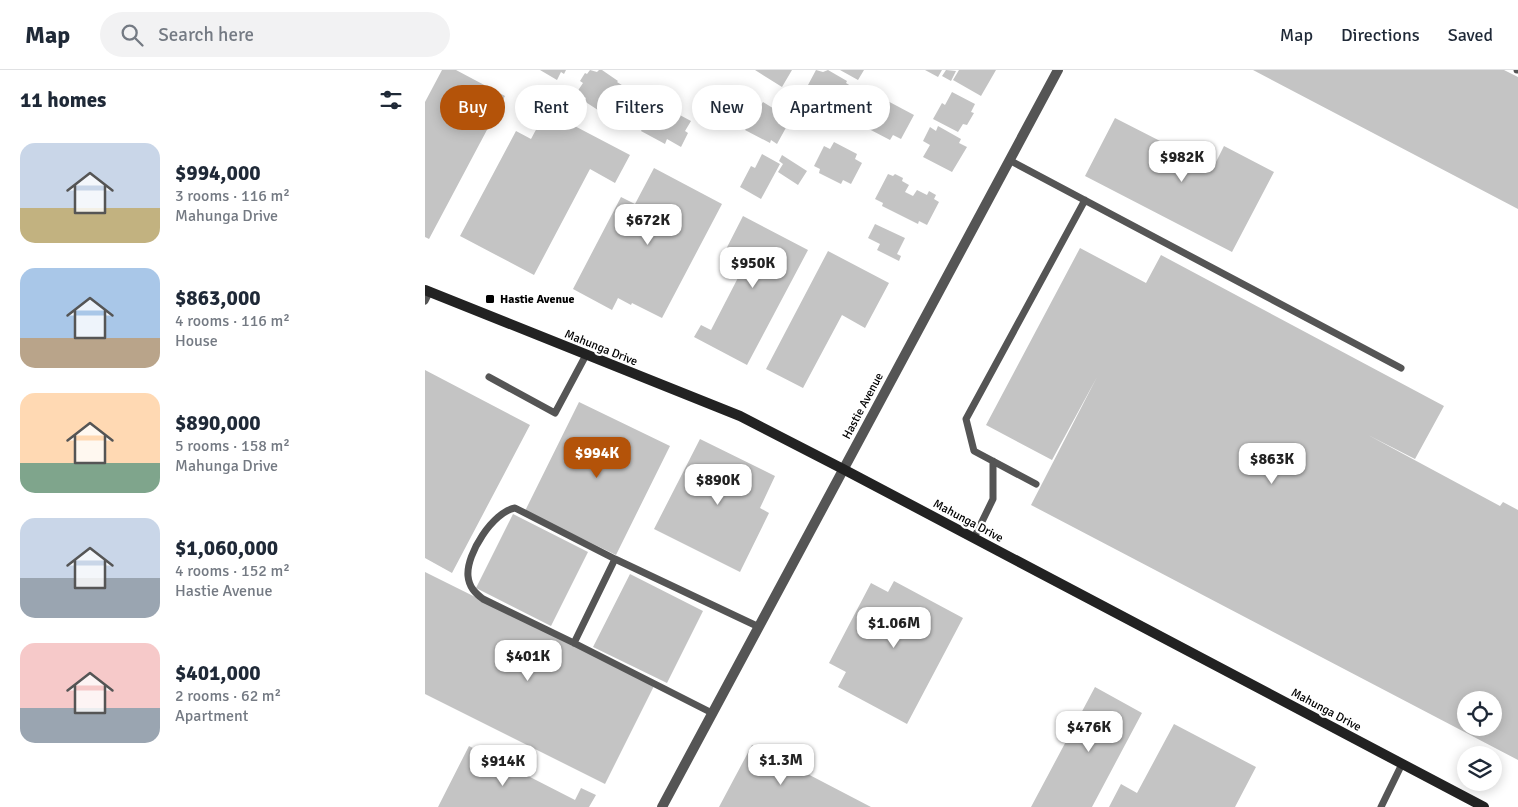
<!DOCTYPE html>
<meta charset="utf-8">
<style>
:root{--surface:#fff;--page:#f2f2f3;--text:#1f2937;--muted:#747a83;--line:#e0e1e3;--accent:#b45309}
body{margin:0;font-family:Signika,sans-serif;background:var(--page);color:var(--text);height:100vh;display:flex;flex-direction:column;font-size:19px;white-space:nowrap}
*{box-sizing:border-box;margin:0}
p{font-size:16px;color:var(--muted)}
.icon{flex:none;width:28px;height:28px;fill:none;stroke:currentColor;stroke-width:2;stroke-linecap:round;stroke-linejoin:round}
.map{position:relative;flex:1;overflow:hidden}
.side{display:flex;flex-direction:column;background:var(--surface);width:425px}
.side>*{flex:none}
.hud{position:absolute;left:15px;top:15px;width:475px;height:45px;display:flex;gap:10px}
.tools{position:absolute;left:1032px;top:621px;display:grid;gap:10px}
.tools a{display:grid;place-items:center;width:45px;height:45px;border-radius:50%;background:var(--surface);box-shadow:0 2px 12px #0003;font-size:25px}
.price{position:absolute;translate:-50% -42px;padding:0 11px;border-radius:10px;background:#fff;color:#222;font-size:16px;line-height:32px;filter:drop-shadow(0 1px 2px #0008)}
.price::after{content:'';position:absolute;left:50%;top:30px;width:15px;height:11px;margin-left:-8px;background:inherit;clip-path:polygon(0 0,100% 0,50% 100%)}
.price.current{background:var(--accent);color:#fff}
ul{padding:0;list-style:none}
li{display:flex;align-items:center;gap:15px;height:125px;padding:0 20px}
li span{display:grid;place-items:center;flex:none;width:140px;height:100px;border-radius:15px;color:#555}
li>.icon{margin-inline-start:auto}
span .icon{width:60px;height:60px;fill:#fffc;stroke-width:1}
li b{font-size:21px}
h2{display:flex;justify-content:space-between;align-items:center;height:60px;padding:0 20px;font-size:21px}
.pill{padding:0 18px;border-radius:22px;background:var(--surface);box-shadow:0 2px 12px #0003;font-size:18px;line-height:45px}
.pill.current{background:var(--accent);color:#fff}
header{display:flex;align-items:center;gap:30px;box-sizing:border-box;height:70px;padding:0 25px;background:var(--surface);border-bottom:1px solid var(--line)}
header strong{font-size:24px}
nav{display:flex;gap:28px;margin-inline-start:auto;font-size:18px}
.search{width:350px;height:45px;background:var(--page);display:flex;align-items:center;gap:12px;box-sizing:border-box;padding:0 18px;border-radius:28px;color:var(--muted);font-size:19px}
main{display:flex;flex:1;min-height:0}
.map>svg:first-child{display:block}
.building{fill:#c4c4c4;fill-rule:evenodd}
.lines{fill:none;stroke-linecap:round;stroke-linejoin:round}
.service{stroke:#555;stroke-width:7}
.minor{stroke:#555;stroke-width:10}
.secondary{stroke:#222;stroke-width:10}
.poi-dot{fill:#000;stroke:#fff;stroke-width:2}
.labels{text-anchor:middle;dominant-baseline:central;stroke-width:4.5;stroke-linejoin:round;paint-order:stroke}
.poi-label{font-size:12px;font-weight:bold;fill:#000;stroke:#fff;text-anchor:start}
.street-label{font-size:12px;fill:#000;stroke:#fff}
</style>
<header>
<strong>Map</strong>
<div class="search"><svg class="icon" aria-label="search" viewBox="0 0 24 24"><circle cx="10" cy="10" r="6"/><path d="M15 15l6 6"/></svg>Search here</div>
<nav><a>Map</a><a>Directions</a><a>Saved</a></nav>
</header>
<main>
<section class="side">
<h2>11 homes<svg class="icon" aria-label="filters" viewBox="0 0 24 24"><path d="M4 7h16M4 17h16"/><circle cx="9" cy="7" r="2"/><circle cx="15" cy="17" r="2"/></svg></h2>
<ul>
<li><span style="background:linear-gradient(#c9d6e8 65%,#c2b280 0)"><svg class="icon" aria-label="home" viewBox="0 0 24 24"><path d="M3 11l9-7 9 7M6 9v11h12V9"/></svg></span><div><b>$994,000</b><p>3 rooms · 116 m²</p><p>Mahunga Drive</p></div></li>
<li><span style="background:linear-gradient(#a9c7e8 70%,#b9a48a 0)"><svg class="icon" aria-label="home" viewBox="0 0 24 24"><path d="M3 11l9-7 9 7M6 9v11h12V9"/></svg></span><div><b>$863,000</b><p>4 rooms · 116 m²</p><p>House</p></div></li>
<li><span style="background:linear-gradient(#ffd9b3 70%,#7fa58c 0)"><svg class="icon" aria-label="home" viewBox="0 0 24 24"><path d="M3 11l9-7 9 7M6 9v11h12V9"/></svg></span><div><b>$890,000</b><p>5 rooms · 158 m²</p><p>Mahunga Drive</p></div></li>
<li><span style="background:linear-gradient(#c9d6e8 60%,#9aa5b1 0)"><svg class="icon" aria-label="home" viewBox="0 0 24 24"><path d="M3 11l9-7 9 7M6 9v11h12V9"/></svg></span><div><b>$1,060,000</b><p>4 rooms · 152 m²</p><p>Hastie Avenue</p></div></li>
<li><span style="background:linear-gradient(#f6c9c9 65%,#9aa5b1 0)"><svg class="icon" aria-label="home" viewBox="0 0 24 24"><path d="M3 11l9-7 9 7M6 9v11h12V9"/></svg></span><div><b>$401,000</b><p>2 rooms · 62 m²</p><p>Apartment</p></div></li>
</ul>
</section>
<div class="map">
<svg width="1093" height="737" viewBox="0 0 1093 737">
<rect width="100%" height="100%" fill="#fff"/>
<path class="building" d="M17,0H31L80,26L4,169L0,167V32Z
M115,0H141L139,4L136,2L132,10Z
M165,0L172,2L174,0H177L193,11L192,12L200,17L197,22L199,24L190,34L199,38L196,43L187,39L186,41L179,37L176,42L159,31L161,28L152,22L158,13L155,11L160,3L162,4Z
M330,0H367L357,17Z
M391,0L398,2L403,0L422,11L421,13L429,18L418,37L412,33L408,40L386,27L391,19L383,15Z
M415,0H439L433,10Z
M500,0H517L513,7Z
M521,0L531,1L526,11L517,6Z
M534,0H571L556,26L528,10Z
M828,0H1079L1093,7V139Z
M527,22L550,34L546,42L549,43L542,55L538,54L533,62L508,49L517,33L520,35Z
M449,27L456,31L457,28L489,45L476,69L468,65L465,70L442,58L445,51L438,47Z
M338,32L359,45L356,49L363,54L352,74L346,70L345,73L320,60L323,56L316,52L325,34L333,39Z
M236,35L266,51L260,61L263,63L256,77L242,69L240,74L216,61L225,44L230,46Z
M121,41L205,85L190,113L165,99L109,205L35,166L91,61L106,69Z
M690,48L788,98L799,76L849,102L807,182L660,106Z
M513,56L536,69L534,73L542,77L527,102L498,87L505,75L498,71L505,57L511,61Z
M409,72L432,84L430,89L437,93L426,114L418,110L416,114L394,103L395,99L389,96L399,76L405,79Z
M337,84L355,94L336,129L315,117L326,96L330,98Z
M357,85L382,101L373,115L353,102L358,94L354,91Z
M229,98L297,134L237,248L207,233L206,235L193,228L187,240L148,219L196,127L210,134Z
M463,104L468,106L470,104L478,108L477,111L484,115L480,122L488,126L492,120L502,125L504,121L511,125L509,129L514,132L502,155L494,151L493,154L457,136L458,133L450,129Z
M318,146L383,180L322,295L269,267L276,255L286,260L317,200L296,189Z
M450,154L480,168L472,184L476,186L474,191L452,180L455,174L443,168Z
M655,178L721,213L736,185L1019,336L990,389L943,365L1075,436L1078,432L1093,440V690L606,435L672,307L627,390L561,355ZM1041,630H1069V658H1041Z
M403,181L464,213L440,258L417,245L378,318L341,299Z
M0,300L105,355L27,503L0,488Z
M154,332L245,376L191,485L100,441Z
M275,369L350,406L335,438L344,443L315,502L229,459Z
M88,444L163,482L126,556L51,518Z
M0,502L229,616L180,714L0,624Z
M205,504L278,541L242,613L168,577Z
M469,511L538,548L482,654L413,617L421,602L404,593L446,513L463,522Z
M670,617L717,643L667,737H606Z
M749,654L831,697L810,737H684L696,714L712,723Z
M327,675L446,737H294Z
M44,676L150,730L156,718L171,725L164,737H13Z"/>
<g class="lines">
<path class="service" d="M1092,0H1093
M584,90L976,298
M0,231L5,221
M64,307L130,343L161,285
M611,414L549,381L541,349L660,130
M549,468L568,429V391
M149,573L190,489
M287,643L149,573L58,529C50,523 44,517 43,506C41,484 68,442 90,438L190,489L334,557
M956,737L977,694"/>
<path class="minor" d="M237,737L633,0"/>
<path class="secondary" d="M0,220L315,346L418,399L1059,737"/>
</g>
<rect class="poi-dot" x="60" y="224" width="10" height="10" rx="2.5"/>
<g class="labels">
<g class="poi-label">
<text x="75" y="229">Hastie Avenue</text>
</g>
<g class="street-label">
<text transform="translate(176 278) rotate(22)">Mahunga Drive</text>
<text transform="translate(438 336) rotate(-62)">Hastie Avenue</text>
<text transform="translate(543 451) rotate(28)">Mahunga Drive</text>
<text transform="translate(901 640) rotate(28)">Mahunga Drive</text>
</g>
</g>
</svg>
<div class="tools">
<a><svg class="icon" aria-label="locate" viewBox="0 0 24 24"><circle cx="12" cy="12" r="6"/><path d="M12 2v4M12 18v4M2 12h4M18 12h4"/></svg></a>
<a><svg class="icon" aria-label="layers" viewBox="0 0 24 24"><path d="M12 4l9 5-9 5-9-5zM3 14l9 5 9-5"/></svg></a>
</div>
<b class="price" style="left:757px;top:113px">$982K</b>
<b class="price" style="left:223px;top:176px">$672K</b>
<b class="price" style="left:328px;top:219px">$950K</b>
<b class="price current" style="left:172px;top:409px">$994K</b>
<b class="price" style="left:847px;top:415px">$863K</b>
<b class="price" style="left:293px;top:436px">$890K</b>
<b class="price" style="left:469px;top:579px">$1.06M</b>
<b class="price" style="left:103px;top:612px">$401K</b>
<b class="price" style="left:664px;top:683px">$476K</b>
<b class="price" style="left:356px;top:716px">$1.3M</b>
<b class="price" style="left:78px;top:717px">$914K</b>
<div class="hud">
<a class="pill current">Buy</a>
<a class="pill">Rent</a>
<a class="pill">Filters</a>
<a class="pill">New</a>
<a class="pill">Apartment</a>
</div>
</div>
</main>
